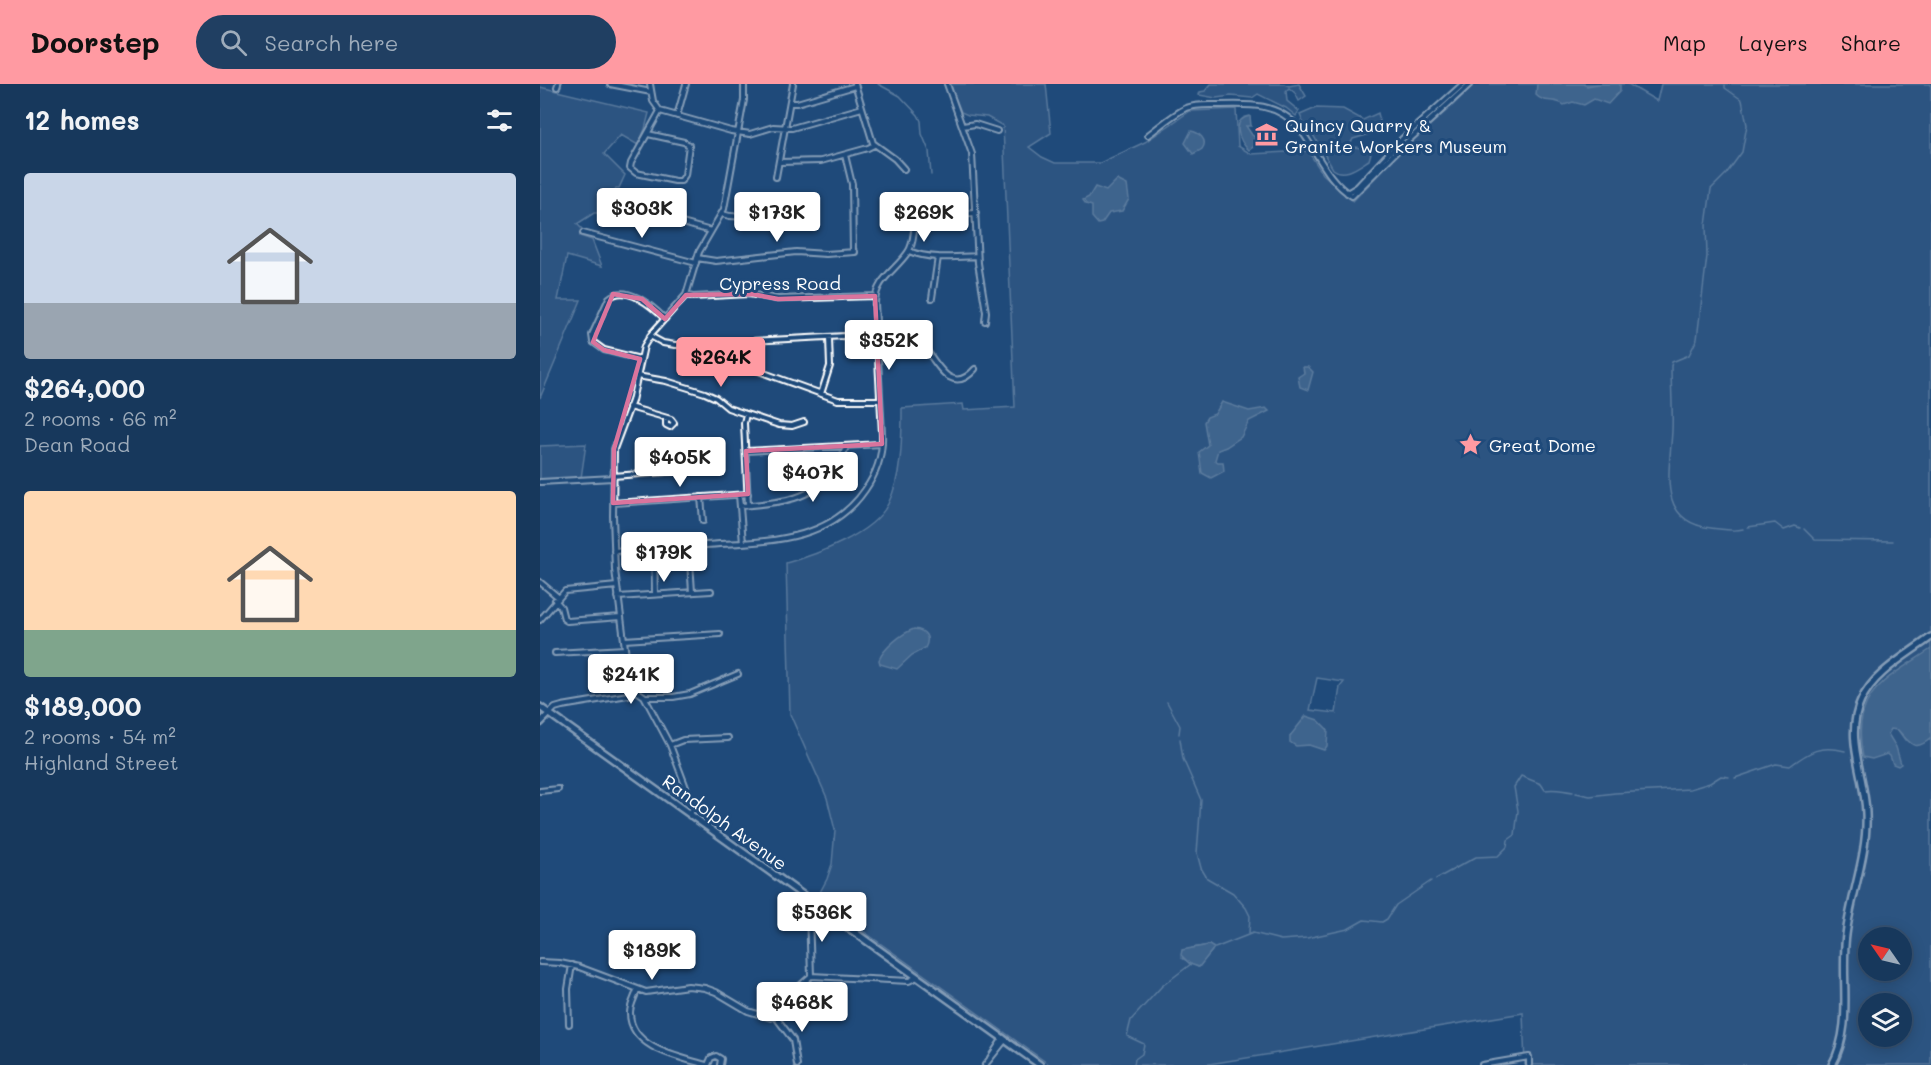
<!DOCTYPE html>
<meta charset="utf-8">
<style>
:root{--surface:#17385c;--page:#203f62;--text:#f1f3f6;--muted:#9eacbb;--line:#365272;--accent:#ff9aa2}
body{margin:0;font-family:Mali,sans-serif;background:var(--page);color:var(--text);height:100vh;display:flex;flex-direction:column;font-size:22px;white-space:nowrap}
*{box-sizing:border-box;margin:0}
p{font-size:20px;color:var(--muted)}
.icon{flex:none;width:33px;height:33px;fill:none;stroke:currentColor;stroke-width:2;stroke-linecap:round;stroke-linejoin:round}
.map{position:relative;flex:1;overflow:hidden}
.panel{display:flex;flex-direction:column;background:var(--surface);width:540px}
.panel>*{flex:none}
.needle{width:39px;rotate:304deg}
.controls{position:absolute;left:1318px;top:843px;display:grid;gap:12px}
.controls a{display:grid;place-items:center;width:54px;height:54px;border-radius:50%;background:var(--surface);box-shadow:0 3px 15px #0003,0 0 0 2px var(--line);font-size:30px}
.price{position:absolute;translate:-50% -51px;padding:0 14px;border-radius:6px;background:#fff;color:#222;font-size:20px;line-height:39px;filter:drop-shadow(0 2px 3px #0008)}
.price::after{content:'';position:absolute;left:50%;top:36px;width:18px;height:14px;margin-left:-9px;background:inherit;clip-path:polygon(0 0,100% 0,50% 100%)}
.price.active{background:var(--accent);color:#111}
ul{padding:0;list-style:none}
li{display:grid;align-content:center;gap:12px;height:318px;padding:0 24px}
li span{display:grid;place-items:center;height:186px;border-radius:6px;color:#555}
li>.icon{margin-inline-start:auto}
span .icon{width:108px;height:108px;fill:#fffc;stroke-width:1}
li b{font-size:26px}
h2{display:flex;justify-content:space-between;align-items:center;height:72px;padding:0 24px;font-size:26px}
header{display:flex;align-items:center;gap:36px;box-sizing:border-box;height:84px;padding:0 30px;background:var(--accent);color:#111}
header strong{font-size:28px}
nav{display:flex;gap:33px;margin-inline-start:auto;font-size:21px}
.search{width:420px;height:54px;background:var(--page);display:flex;align-items:center;gap:15px;box-sizing:border-box;padding:0 21px;border-radius:33px;color:var(--muted);font-size:22px}
main{display:flex;flex:1;min-height:0}
.map>svg:first-child{display:block}
.green{fill:#3c618b;stroke:#9eb0c5;stroke-width:1.5;fill-rule:evenodd}
.water{fill:#6583a4;stroke:#a3b5c8;stroke-width:1.5}
.lines{fill:none;stroke-linecap:round;stroke-linejoin:round}
.stream{stroke:#a3b5c8;stroke-width:1.5}
.minor-casing{stroke:#fff;stroke-width:8}
.major-casing{stroke:#fff;stroke-width:10}
.minor{stroke:#1f4a7a;stroke-width:4}
.major{stroke:#1f4a7a;stroke-width:5}
.marked{fill:none;stroke:#da749d;stroke-width:4.5;stroke-linejoin:round}
.labels{text-anchor:middle;dominant-baseline:central;stroke-width:6;stroke-linejoin:round;paint-order:stroke}
.poi-label{font-size:18px;fill:#fff;stroke:#1f4a7a;text-anchor:start}
.street-label{font-size:18px;fill:#fff;stroke:#1f4a7a}
</style>
<header>
<strong>Doorstep</strong>
<div class="search"><svg class="icon" aria-label="search" viewBox="0 0 24 24"><circle cx="10" cy="10" r="6"/><path d="M15 15l6 6"/></svg>Search here</div>
<nav><a>Map</a><a>Layers</a><a>Share</a></nav>
</header>
<main>
<section class="panel">
<h2>12 homes<svg class="icon" aria-label="filters" viewBox="0 0 24 24"><path d="M4 7h16M4 17h16"/><circle cx="9" cy="7" r="2"/><circle cx="15" cy="17" r="2"/></svg></h2>
<ul>
<li><span style="background:linear-gradient(#c9d6e8 70%,#9aa5b1 0)"><svg class="icon" aria-label="home" viewBox="0 0 24 24"><path d="M3 11l9-7 9 7M6 9v11h12V9"/></svg></span><div><b>$264,000</b><p>2 rooms · 66 m²</p><p>Dean Road</p></div></li>
<li><span style="background:linear-gradient(#ffd9b3 75%,#7fa58c 0)"><svg class="icon" aria-label="home" viewBox="0 0 24 24"><path d="M3 11l9-7 9 7M6 9v11h12V9"/></svg></span><div><b>$189,000</b><p>2 rooms · 54 m²</p><p>Highland Street</p></div></li>
</ul>
</section>
<div class="map">
<svg width="1391" height="981" viewBox="0 0 1391 981">
<rect width="100%" height="100%" fill="#1f4a7a"/>
<filter id="ink" filterUnits="userSpaceOnUse"><feTurbulence type="fractalNoise" baseFrequency=".0167" numOctaves="2"/><feDisplacementMap in="SourceGraphic" scale="12" xChannelSelector="R" yChannelSelector="G"/><feConvolveMatrix kernelMatrix="1 2 1 2 8 2 1 2 1" color-interpolation-filters="sRGB"/></filter>
<g filter="url(#ink)">
<path class="green" d="M410,0H506L511,49L489,63L502,73L515,79H560L605,58L650,27L696,25L698,62L711,70L768,67L783,90L813,117L861,67L913,21L934,0H1088L1117,17L1121,0H1391V637L1351,645L1358,646L1365,656H1390L1391,654V981H985L983,929L663,981H510L277,814L287,795L292,780L295,746L287,714L250,630L246,479C276,471 333,450 348,420C362,392 362,355 362,324L423,320L424,326L475,323L463,42L447,33L428,31L421,28ZM777,594L804,598L800,603L796,629L770,626ZM1329,854H1362V886H1329ZM669,861L672,867L658,883L642,874L652,864ZM1329,920H1362V952H1329Z
M671,0H744L749,2L759,0L766,12L759,17L755,9L749,4L746,7L747,17L759,27L756,32L746,24L718,10L712,14L691,12L676,14L659,11L660,8L665,7Z
M0,3L109,29L105,45L98,61L81,51L64,70L85,91L79,104H76L64,129H54L37,140L42,145L40,152L52,156L62,182L27,172L18,216H41L0,314Z
M776,24L803,25L823,36L838,29L840,37L830,50L813,55L811,59L814,63L823,64L831,69L829,76C818,83 805,94 793,85L772,49L764,40L760,31Z
M46,360L41,394L0,397V362Z"/>
<path class="water" d="M997,0H1043L1047,2L1058,0H1080V7L1068,20L1054,15L1044,21L1033,18L1024,21C1015,14 1004,20 996,11Z
M710,32L711,42H706L712,51L721,57L709,66C698,57 691,35 710,32Z
M651,47C658,48 669,56 662,65C660,67 656,68 653,70L645,59Z
M577,96L587,101L589,115L582,127L569,129L562,139L558,140L552,133V122L546,120L543,116L549,113L555,103L566,107Z
M763,283H768L773,288L768,306L760,303L758,293L764,289Z
M682,318L709,327L726,324L729,327L709,337L701,353L686,363L678,366L675,376L678,378H683L684,387L671,394L662,389L659,368L668,361L664,338L667,333L675,330Z
M374,545C385,546 391,553 385,564L372,571L357,585L340,580L339,576C343,565 362,549 374,545Z
M1391,565V654C1374,669 1370,659 1358,646L1351,645L1348,650L1356,663L1361,680L1358,682L1353,680L1350,672L1347,670L1332,675L1323,673C1310,609 1345,596 1391,565Z
M766,632L778,636L788,646L787,662L784,666L769,661L756,662L750,658V652Z
M669,861L674,864L659,883L650,880L641,871L642,866Z"/>
<g class="lines">
<path class="stream" d="M338,0L360,12L378,31L381,37L382,50L389,67L391,91
M1185,0V4L1202,16L1207,41L1202,68L1186,90L1171,105L1166,141L1167,172L1157,255L1149,271L1132,278L1131,282C1131,304 1133,326 1132,347C1130,386 1116,438 1171,444C1182,445 1193,448 1203,445
M1208,443L1235,439L1244,446L1255,442L1260,444
M1264,445L1275,456L1353,457
M627,618L640,642L639,650
M640,655L643,675L661,716L657,769L661,784L667,794L693,809L706,824L710,832L709,849
M1195,694L1236,680L1250,682C1270,667 1280,661 1305,667
M1036,709L1050,712L1075,709L1150,705L1170,699L1181,692L1189,693
M896,795L936,773L958,772L967,763L968,756L975,751L978,727L974,703L981,692L1001,700L1005,706C1017,704 1022,707 1033,708
M675,864L713,849L741,856L767,854L808,845L824,836L842,838L847,835L856,821L891,797
M594,981L595,975L602,970L604,960L587,952L591,936L622,902L651,880"/>
<defs>
<path id="minor" d="M70,0L111,8
M110,0L113,17L120,27L191,47L210,50L233,43L252,44L322,24
M315,0L333,59L355,75L364,85
M407,0L432,70L438,179L446,228L445,237
M17,3L18,0
M250,19H257L315,2
M137,32L146,0
M423,42L435,40L457,47
M108,50L144,58L149,61L145,91L141,97H135L96,89L90,84L91,79L120,27
M608,51C620,42 632,31 646,24C656,20 667,21 678,21C708,20 737,18 759,44C777,66 786,96 812,112L859,65L930,0
M305,71L312,100L313,168
M240,78L281,77L328,64L334,61
M236,93L253,0
M807,109L817,103L862,55L923,0
M81,122L171,147
M182,130C207,139 233,120 255,128
M43,149L156,179
M369,167C389,176 416,173 437,172
M157,174L176,177L256,168L286,170L315,168
M146,211L153,213L209,210L238,215L335,212
M392,214L398,173
M110,252L123,259L135,261L363,249C368,250 372,251 376,254C393,267 407,317 435,285
M153,260L161,266L298,316H340
M100,275L64,266L53,258L52,251L69,214C86,199 113,223 125,235
M97,292L126,297L165,309L176,314L188,324L239,341L252,342L264,338
M281,310L290,282L289,254
M89,323L131,335L134,339L130,343L126,341V334
M206,330L204,339L208,421
M206,367L342,360
M73,392L140,387
M0,398L73,394
M199,411L203,459
M161,413L163,437
M74,419L208,410
M200,422C235,419 270,418 294,387C299,379 304,371 306,362
M149,462L152,508
M114,464L115,510
M74,467C105,465 135,463 166,461C224,457 288,460 325,406C337,389 343,371 342,350L335,219C335,196 356,186 368,168C376,157 371,143 379,133L436,129
M0,498L18,513
M78,513L171,507
M15,516L21,523L24,535L27,537L81,533
M0,536L25,507L77,502
M84,556L180,550
M15,569L85,565
M95,606V600L86,572L75,486L73,432L74,365L92,317L104,262L112,249L146,211L159,168L184,125L204,16V0
M95,606L104,612L130,661L153,722L150,732
M105,613H133L150,610L198,590
M9,630L15,624L22,622L88,611L95,606
M130,661L143,656L188,654
M0,707L18,705
M271,818L269,828L271,892
M0,878L20,879L39,883L106,908L148,902L165,904L176,908L208,927L231,934L254,907L271,892L369,897L377,893
M97,906C95,914 90,920 90,929C90,965 140,973 166,981
M235,932L253,956L257,981
M29,940L28,905L32,881
M450,974L463,954
M168,981L171,974L176,972L181,975L180,981
M445,981L465,956
M942,981L989,973V981"/>
<path id="major" d="M0,623L500,981
M0,639L9,630
M1292,981C1314,941 1300,894 1306,851C1311,810 1328,771 1326,729C1325,692 1304,653 1321,617C1333,589 1367,571 1391,553"/>
</defs>
<use href="#minor" class="minor-casing"/>
<use href="#major" class="major-casing"/>
<use href="#minor" class="minor"/>
<use href="#major" class="major"/>
</g>
</g>
<path d="M0 0H1391V981H0ZM73,210L102,215L125,235L146,211L212,210L238,215L335,212L342,360L206,367L208,410L73,419L74,365L100,275L64,266L53,258Z" fill="#1f4a7a" fill-opacity=".55" fill-rule="evenodd"/>
<path class="marked" d="M73,210L102,215L125,235L146,211L212,210L238,215L335,212L342,360L206,367L208,410L73,419L74,365L100,275L64,266L53,258Z"/>
<defs>
<symbol id="museum-bare" viewBox="-9 -9 18 18"><path d="M0-6L6-3V-2H-6V-3ZM-5-1h2V3h-2ZM-1-1h2V3h-2ZM3-1h2V3H3ZM-6 4H6V6H-6Z" fill="#ff9aa2" stroke="#1f4a7a" stroke-width="2.5" paint-order="stroke"/></symbol>
<symbol id="sight-bare" viewBox="-9 -9 18 18"><path d="M0-6L1.8-2.2L6-1.7L2.9 1.2L3.7 5.4L0 3.3L-3.7 5.4L-2.9 1.2L-6-1.7L-1.8-2.2Z" fill="#ff9aa2" stroke="#1f4a7a" stroke-width="2.5" paint-order="stroke"/></symbol>
</defs>
<g fill-rule="evenodd">
<use href="#museum-bare" x="710" y="34" width="33" height="33"/>
<use href="#sight-bare" x="914" y="344" width="33" height="33"/>
</g>
<g class="labels">
<g class="poi-label">
<text x="745" y="41">Quincy Quarry &amp;<tspan x="745" dy="21">Granite Workers Museum</tspan></text>
<text x="949" y="361">Great Dome</text>
</g>
<g class="street-label">
<text x="240" y="199">Cypress Road</text>
<text transform="translate(185 738) rotate(36)">Randolph Avenue</text>
</g>
</g>
</svg>
<div class="controls">
<a><svg class="needle" viewBox="-14 -14 28 28"><path d="M0-13l5 13h-10z" fill="#e53935"/><path d="M0 13l5-13h-10z" fill="#9eacbb"/></svg></a>
<a><svg class="icon" aria-label="layers" viewBox="0 0 24 24"><path d="M12 4l9 5-9 5-9-5zM3 14l9 5 9-5"/></svg></a>
</div>
<b class="price" style="left:102px;top:155px">$303K</b>
<b class="price" style="left:237px;top:159px">$173K</b>
<b class="price" style="left:384px;top:159px">$269K</b>
<b class="price" style="left:349px;top:287px">$352K</b>
<b class="price active" style="left:181px;top:304px">$264K</b>
<b class="price" style="left:140px;top:404px">$405K</b>
<b class="price" style="left:273px;top:419px">$407K</b>
<b class="price" style="left:124px;top:499px">$179K</b>
<b class="price" style="left:91px;top:621px">$241K</b>
<b class="price" style="left:282px;top:859px">$536K</b>
<b class="price" style="left:112px;top:897px">$189K</b>
<b class="price" style="left:262px;top:949px">$468K</b>
</div>
</main>
